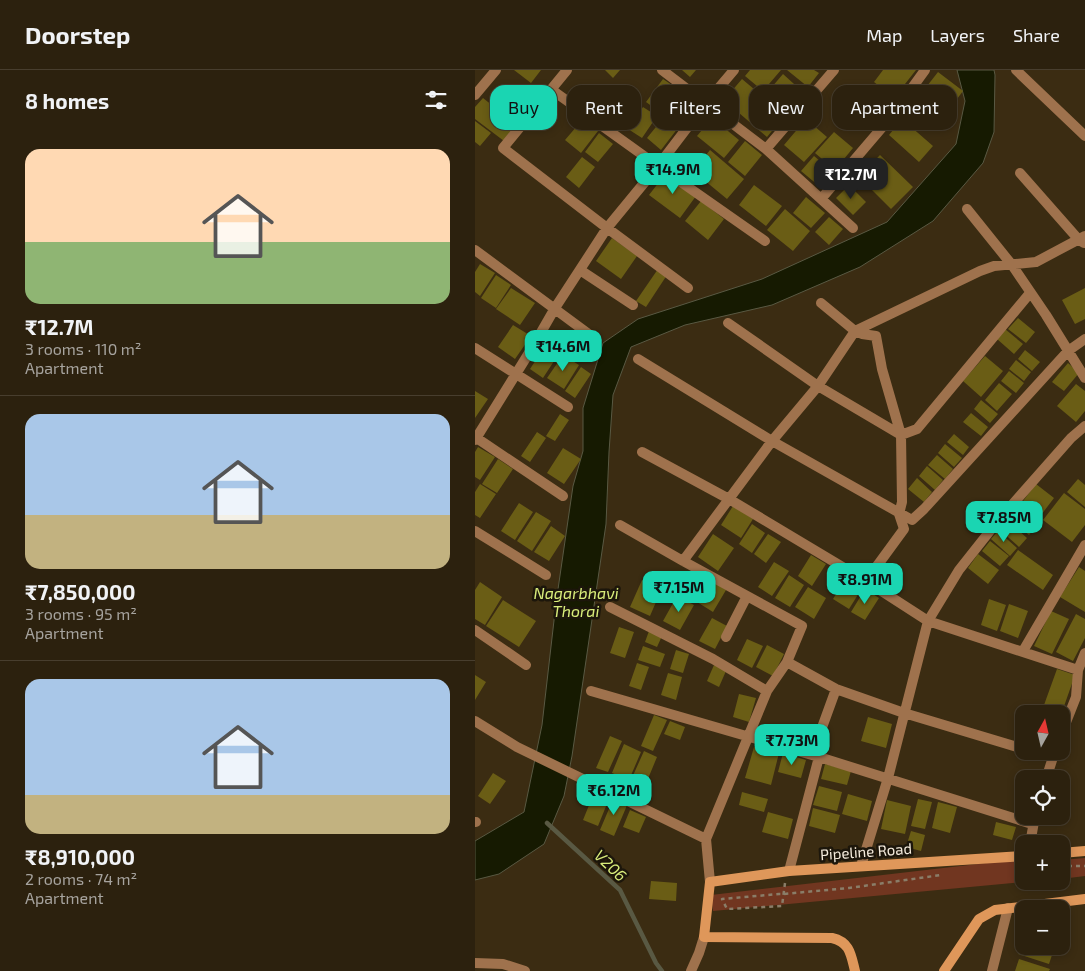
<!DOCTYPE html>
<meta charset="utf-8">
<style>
:root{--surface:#2c210e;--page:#382e1c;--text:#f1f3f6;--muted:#a6a39e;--line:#483e2e;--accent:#1ad5b2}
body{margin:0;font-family:"Exo 2",sans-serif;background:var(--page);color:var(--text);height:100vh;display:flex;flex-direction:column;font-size:19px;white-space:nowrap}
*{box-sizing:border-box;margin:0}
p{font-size:16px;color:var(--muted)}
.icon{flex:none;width:28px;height:28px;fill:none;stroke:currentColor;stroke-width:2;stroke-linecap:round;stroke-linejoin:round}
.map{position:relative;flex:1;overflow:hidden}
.details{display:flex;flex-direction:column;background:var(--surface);width:475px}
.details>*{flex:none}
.guide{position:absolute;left:15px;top:15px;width:475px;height:45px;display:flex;gap:10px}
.needle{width:32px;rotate:8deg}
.buttons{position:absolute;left:540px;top:635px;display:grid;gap:10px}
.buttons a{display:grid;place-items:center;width:55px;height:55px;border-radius:10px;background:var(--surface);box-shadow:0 2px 8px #0003,0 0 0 1px var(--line);font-size:25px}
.price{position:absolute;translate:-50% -42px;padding:0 11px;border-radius:10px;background:var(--accent);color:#111;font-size:16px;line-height:32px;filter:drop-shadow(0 1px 2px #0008)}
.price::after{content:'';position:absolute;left:50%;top:30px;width:15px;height:11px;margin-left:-8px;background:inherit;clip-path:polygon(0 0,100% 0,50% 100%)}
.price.current{background:#222;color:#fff}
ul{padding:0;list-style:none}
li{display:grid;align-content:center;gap:10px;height:265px;padding:0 25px}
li+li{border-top:1px solid var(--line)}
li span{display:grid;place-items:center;height:155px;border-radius:15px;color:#555}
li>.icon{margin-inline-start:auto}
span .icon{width:90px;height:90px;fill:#fffc;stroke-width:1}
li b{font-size:21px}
h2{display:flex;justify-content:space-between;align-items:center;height:60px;padding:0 25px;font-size:21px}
.pill{padding:0 18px;border-radius:15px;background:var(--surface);box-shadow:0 2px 8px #0003,0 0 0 1px var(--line);font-size:18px;line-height:45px}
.pill.current{background:var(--accent);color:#111}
header{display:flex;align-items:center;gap:30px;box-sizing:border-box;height:70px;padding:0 25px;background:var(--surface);border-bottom:1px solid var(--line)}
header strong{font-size:24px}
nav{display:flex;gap:28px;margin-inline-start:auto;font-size:18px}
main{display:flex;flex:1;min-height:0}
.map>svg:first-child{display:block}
.green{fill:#713620}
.water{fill:#161a01;stroke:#595943}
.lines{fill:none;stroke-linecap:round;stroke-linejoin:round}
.stream{stroke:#595943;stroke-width:4.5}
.building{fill:#6a5d15}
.path{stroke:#8a7d68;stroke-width:2.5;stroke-dasharray:4 4;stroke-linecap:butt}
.street{stroke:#9f724d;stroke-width:10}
.secondary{stroke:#df975a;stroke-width:10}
.labels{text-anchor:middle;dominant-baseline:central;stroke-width:5;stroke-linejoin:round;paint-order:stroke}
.street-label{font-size:15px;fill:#f5ecdd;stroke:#1c160b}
.water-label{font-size:16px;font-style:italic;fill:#d9ed7b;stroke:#1c160b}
</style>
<header>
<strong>Doorstep</strong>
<nav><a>Map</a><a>Layers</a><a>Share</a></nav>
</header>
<main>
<section class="details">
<h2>8 homes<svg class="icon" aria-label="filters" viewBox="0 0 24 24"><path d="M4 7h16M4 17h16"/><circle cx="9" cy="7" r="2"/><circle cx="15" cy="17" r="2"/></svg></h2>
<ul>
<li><span style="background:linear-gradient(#ffd9b3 60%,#8fb573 0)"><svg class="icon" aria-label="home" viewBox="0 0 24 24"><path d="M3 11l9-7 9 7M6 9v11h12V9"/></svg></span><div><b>₹12.7M</b><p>3 rooms · 110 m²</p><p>Apartment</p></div></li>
<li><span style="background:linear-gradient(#a9c7e8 65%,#c2b280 0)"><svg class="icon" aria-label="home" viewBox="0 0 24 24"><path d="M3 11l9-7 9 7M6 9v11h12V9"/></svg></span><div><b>₹7,850,000</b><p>3 rooms · 95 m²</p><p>Apartment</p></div></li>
<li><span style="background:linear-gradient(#a9c7e8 75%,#c2b280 0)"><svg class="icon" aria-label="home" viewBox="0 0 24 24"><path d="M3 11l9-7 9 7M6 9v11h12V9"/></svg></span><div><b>₹8,910,000</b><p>2 rooms · 74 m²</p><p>Apartment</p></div></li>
</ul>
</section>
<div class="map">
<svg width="610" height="901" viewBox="0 0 610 901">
<rect width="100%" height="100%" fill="#3b2c12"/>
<path class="green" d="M610,788V806L586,809V790Z
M549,791V811H560L238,841L236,825L520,792Z"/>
<path class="water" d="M482,0H519L520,5L519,62L508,93L458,151L385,197L297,235L210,255L156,277L138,325L134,382L131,454L97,686L89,726L69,774L24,804L0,810V771L49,742L67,655L81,533L98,416L108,381V338L128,273L163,249L287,209L412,152L481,74L490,31Z"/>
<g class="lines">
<path class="stream" d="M72,753L145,820L181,893L187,901"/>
</g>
<path class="building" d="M39,0H66L56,13Z
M130,0H145L138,8Z
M207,0H221L215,7Z
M275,0H306L288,21L270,6Z
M312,0H339L344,3L333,17Z
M408,0H441L419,28L399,12Z
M463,2L488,21L464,53L438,34Z
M308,4L329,23L317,37L296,18Z
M188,9L203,19L186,43L171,32Z
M267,9L310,45L292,67L249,30Z
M8,28L42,55L29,71L0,49V37Z
M168,37L182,46L167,68L153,59Z
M189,47L203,58L186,80L172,68Z
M237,48L264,70L249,88L222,66Z
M108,49L123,61L106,83L90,70Z
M331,49L352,67L329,92L309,75Z
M427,49L458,76L444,92L414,65Z
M0,51L16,63L5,76L0,72Z
M359,62L378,78L360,100L340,83Z
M124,63L138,74L123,92L110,82Z
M270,71L287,85L270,106L253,92Z
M235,80L269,109L252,129L218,101Z
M405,85L438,117L416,139L384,107Z
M339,86L357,101L344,116L326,101Z
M107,87L120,97L104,118L91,107Z
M191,103L221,126L205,148L174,125Z
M279,115L307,136L291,156L264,135Z
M374,115L391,132L378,145L361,128Z
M331,127L350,143L336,158L318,143Z
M226,131L249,149L233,170L210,151Z
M310,139L335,161L318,181L292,160Z
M354,147L368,159L354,175L340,162Z
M137,168L162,186L146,209L121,191Z
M5,194L20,203L5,226L0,222V202Z
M183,199L192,205L171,237L161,231Z
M21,205L36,215L21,238L6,228Z
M36,218L60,233L45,255L21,239Z
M610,218V249L600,254L587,230Z
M543,248L560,262L551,273L533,259Z
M38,255L56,266L40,289L23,277Z
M530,259L548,274L539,284L522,269Z
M70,276L83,285L68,308L55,299Z
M550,280L565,292L557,301L543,289Z
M88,285L104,295L89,319L72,308Z
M510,286L528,301L506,327L488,311Z
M541,290L556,302L549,311L534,299Z
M593,293L604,303L589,321L577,312Z
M106,297L116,304L100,328L90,321Z
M534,301L549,313L541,323L526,311Z
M524,313L537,324L522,341L510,330Z
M601,314L610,321V341L601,352L582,336Z
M0,321L13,329L0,348Z
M506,330L523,344L515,353L499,339Z
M496,343L513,357L506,366L488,352Z
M85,344L94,350L80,371L71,366Z
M62,362L71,368L55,392L46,386Z
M479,364L494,377L488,385L472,372Z
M470,374L487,388L479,397L463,383Z
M3,377L20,387L5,410L0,407V382Z
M88,378L106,389L89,414L72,403Z
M462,385L478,399L470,409L453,395Z
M23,389L38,399L22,423L7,414Z
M452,396L468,410L460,420L444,406Z
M442,408L457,422L449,432L433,419Z
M603,409L610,415V437L592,422Z
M5,414L21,424L5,448L0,445V422Z
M561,414L579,428L563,449L545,435Z
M589,423L610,439V455L597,472L568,450Z
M44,433L58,442L40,470L26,461Z
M258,436L278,449L266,468L246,455Z
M543,437L563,454L554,465L534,448Z
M61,442L76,451L57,481L42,471Z
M533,451L552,468L544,477L525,460Z
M277,454L290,463L277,483L264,474Z
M76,456L90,466L74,491L59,482Z
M523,461L542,478L535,486L516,469Z
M238,464L259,478L243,501L223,487Z
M293,464L306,472L291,493L279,484Z
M515,471L534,486L525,496L507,481Z
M543,480L578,505L568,520L532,495Z
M503,484L524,500L513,514L493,498Z
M336,485L351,494L337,516L323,506Z
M299,492L314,501L297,526L283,517Z
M604,497L610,501V542L585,527Z
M314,505L329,515L315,537L300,528Z
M373,505L389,515L374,539L358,529Z
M167,510L187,518L175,546L155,537Z
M235,510L251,520L238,542L222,532Z
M5,512L27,527L10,555L0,549V520Z
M333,517L351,528L339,549L320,537Z
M390,519L404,528L390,550L376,542Z
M202,526L219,535L205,560L188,551Z
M514,529L531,535L522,561L506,555Z
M28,530L61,551L44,577L11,556Z
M534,534L553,541L543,568L525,561Z
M576,541L594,549L577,584L559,576Z
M601,544L610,549V568L598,591L581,582Z
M237,548L252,556L240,579L224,571Z
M144,557L159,562L150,588L135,583Z
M174,561L187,566L182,577L170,572Z
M272,569L288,576L277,598L262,590Z
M292,575L309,584L298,606L281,597Z
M168,576L190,584L185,597L163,590Z
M201,580L214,584L208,603L195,599Z
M162,593L174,597L166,620L154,616Z
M239,595L251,601L244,617L232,611Z
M582,599L600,605L587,642L569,635Z
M193,603L207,607L201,630L186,625Z
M0,605L11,612L0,630Z
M264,624L281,628L274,652L258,647Z
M179,645L192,650L178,681L166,676Z
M393,647L417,654L411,678L386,671Z
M195,651L210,657L205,670L189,664Z
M135,666L147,671L133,702L121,698Z
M149,674L166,682L154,710L137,703Z
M279,677L304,683L296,715L270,708Z
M169,681L182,687L170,716L156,710Z
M308,683L331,690L326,708L303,702Z
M350,694L376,701L372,715L346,709Z
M18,703L31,711L15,734L3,726Z
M344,716L367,722L362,741L338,735Z
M121,718L136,724L123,756L108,750Z
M267,722L293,729L289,742L264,735Z
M373,724L397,731L392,751L367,744Z
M139,727L153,733L139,766L125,760Z
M443,729L457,732L450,759L436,756Z
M412,730L436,736L430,764L406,759Z
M463,732L482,737L475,763L457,758Z
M338,738L365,745L360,763L334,756Z
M155,740L171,747L164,763L148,757Z
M293,742L318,749L313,769L287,762Z
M521,752L541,757L537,770L518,765Z
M436,761L450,765L446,781L431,777Z
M176,811L202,813L201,831L174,829Z
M548,867L549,876H580L574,894L543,884Z
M544,889L575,899L574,901H540Z"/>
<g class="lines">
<path class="path" d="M593,796H610
M310,813L307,836L252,839L247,829L304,824H308L374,818L466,805"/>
<path class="street" d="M92,0L28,78L132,158L213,218
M187,0L291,79L378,158
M259,0L231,33L183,96L290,171
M541,0L610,66
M0,25L21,0
M291,79L359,0
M545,103L604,170L609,173
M346,129L416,47L450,0
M492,139L537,195L571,245L610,308
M0,180L115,265
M105,200L158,235
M253,253L343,316L426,365L442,359L555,223
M0,278L93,337
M163,289L297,371L437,450L449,439L593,281L610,269
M0,367L88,426
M0,370L57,278L80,238L132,158L183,96L77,20
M167,382L254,429L391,511L453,551L603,600
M145,455L208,491L327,556L312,592L292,621L231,769
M0,461L71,505
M208,491L297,371L343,316L380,261L346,233
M391,511L429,459L424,444L427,432L426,365L407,299L401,266L387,264L380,261L505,201L519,196L561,192L610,166
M135,537L238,589L292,621
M0,560L51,595
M251,567L272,526
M548,581L610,475
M312,592L361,619L429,643L549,679
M116,621L337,685
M0,651L42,677L231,769L235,812
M586,665L601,627L603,600L610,583
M557,681L578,688
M344,687L557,754
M571,709L580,681
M0,752H1
M555,774L560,746
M386,796L413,708L453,551L484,500L522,452L596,368L610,356
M314,801L344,687L337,685L361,619
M0,893L28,894L50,901
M216,901L224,883L229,867
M517,901L533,838"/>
<path class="secondary" d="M586,783L610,781
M380,901C376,885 375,872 357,868L229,867L235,812L314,801L549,786
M469,901L504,849L520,840L610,829"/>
</g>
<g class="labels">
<g class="street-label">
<text transform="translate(391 781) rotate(-4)">Pipeline Road</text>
</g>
<g class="water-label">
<text x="101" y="522">Nagarbhavi<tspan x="101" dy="18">Thorai</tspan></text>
<text transform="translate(136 795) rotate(44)">V206</text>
</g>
</g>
</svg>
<div class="buttons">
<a><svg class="needle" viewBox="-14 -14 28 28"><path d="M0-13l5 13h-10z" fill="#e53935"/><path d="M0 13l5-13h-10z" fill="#a6a39e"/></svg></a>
<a><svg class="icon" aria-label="locate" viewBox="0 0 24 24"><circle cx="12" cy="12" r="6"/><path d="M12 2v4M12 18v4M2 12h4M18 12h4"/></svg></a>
<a>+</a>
<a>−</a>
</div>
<b class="price" style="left:198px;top:125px">₹14.9M</b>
<b class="price current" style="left:376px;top:130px">₹12.7M</b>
<b class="price" style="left:88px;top:302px">₹14.6M</b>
<b class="price" style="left:529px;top:473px">₹7.85M</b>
<b class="price" style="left:390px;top:535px">₹8.91M</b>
<b class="price" style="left:204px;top:543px">₹7.15M</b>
<b class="price" style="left:317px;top:696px">₹7.73M</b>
<b class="price" style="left:139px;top:746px">₹6.12M</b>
<div class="guide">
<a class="pill current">Buy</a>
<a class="pill">Rent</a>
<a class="pill">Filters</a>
<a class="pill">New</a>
<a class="pill">Apartment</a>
</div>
</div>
</main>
